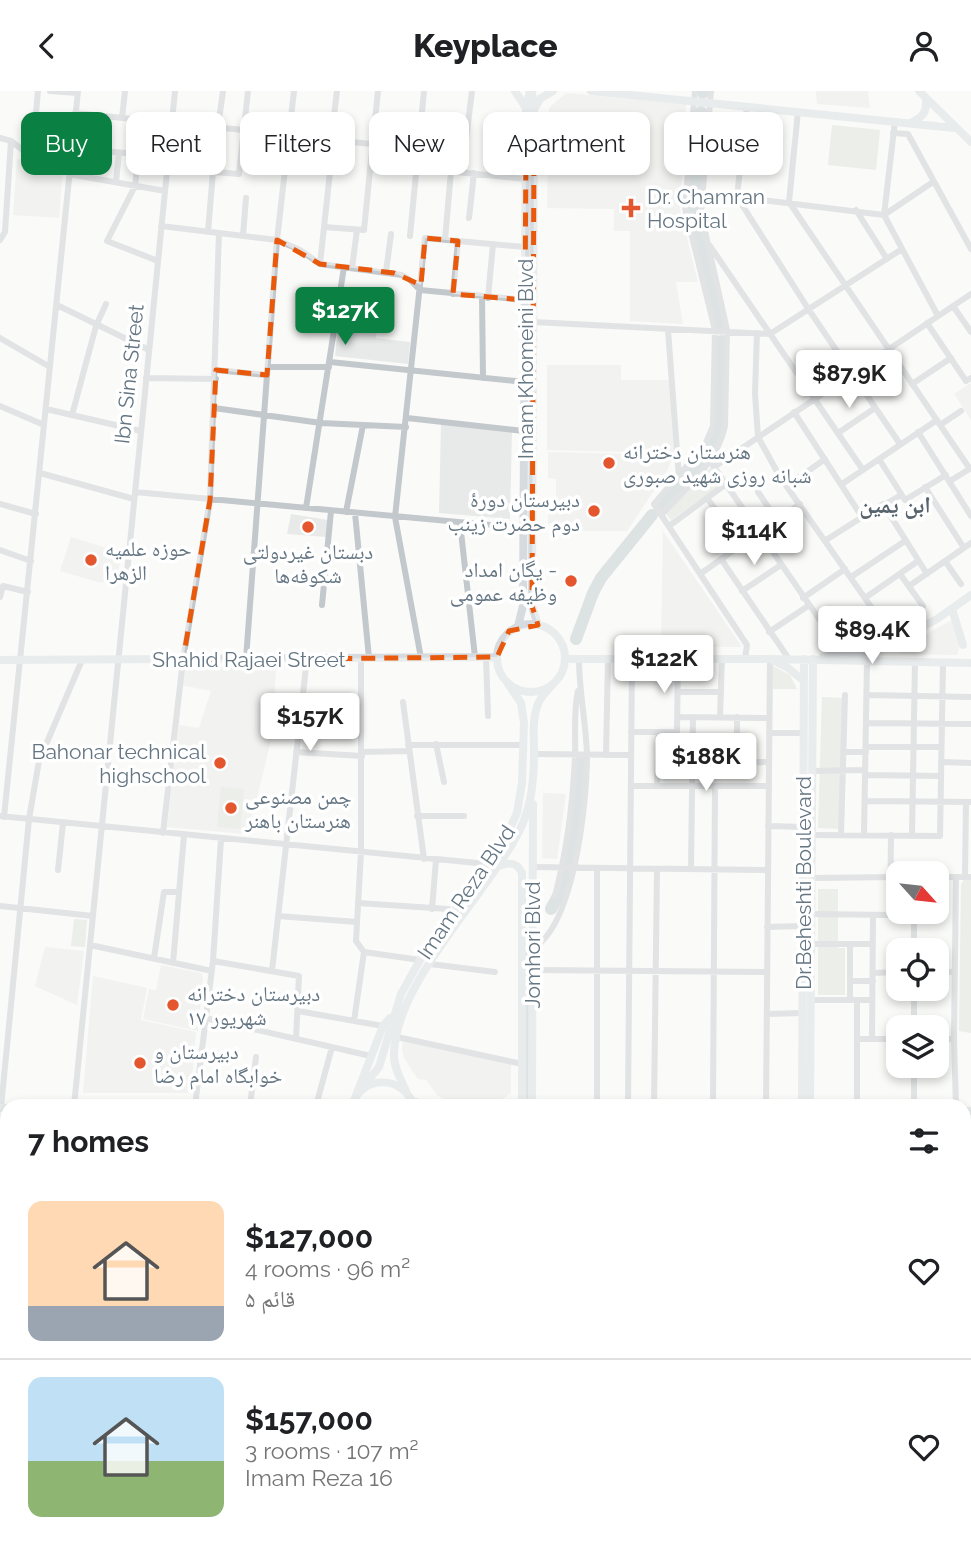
<!DOCTYPE html>
<meta charset="utf-8">
<style>
:root{--surface:#fff;--page:#f6f6f6;--text:#202124;--muted:#757577;--line:#e0e0e0;--accent:#0b8043}
body{margin:0;font-family:Raleway,"Noto Naskh Arabic",sans-serif;background:var(--page);color:var(--text);height:100vh;display:flex;flex-direction:column;font-size:26px;white-space:nowrap}
*{box-sizing:border-box;margin:0}
p{font-size:23px;color:var(--muted)}
.icon{flex:none;width:38px;height:38px;fill:none;stroke:currentColor;stroke-width:2;stroke-linecap:round;stroke-linejoin:round}
.map{position:relative;flex:1;overflow:hidden}
.sheet{position:absolute;left:0px;top:1008px;width:971px;height:448px;display:flex;flex-direction:column;background:var(--surface);border-radius:21px 21px 0 0;box-shadow:0 4px 10px #0003}
.sheet>*{flex:none}
.banner{position:absolute;left:21px;top:21px;width:929px;height:63px;display:flex;gap:14px}
.needle{width:46px;rotate:117deg}
.buttons{position:absolute;left:886px;top:770px;display:grid;gap:14px}
.buttons a{display:grid;place-items:center;width:63px;height:63px;border-radius:14px;background:var(--surface);box-shadow:0 4px 10px #0003;font-size:35px}
.price{position:absolute;translate:-50% -60px;padding:0 16px;border-radius:7px;background:#fff;color:#222;font-size:23px;line-height:46px;filter:drop-shadow(0 2px 4px #0008)}
.price::after{content:'';position:absolute;left:50%;top:42px;width:21px;height:16px;margin-left:-10px;background:inherit;clip-path:polygon(0 0,100% 0,50% 100%)}
.price.selected{background:var(--accent);color:#fff}
ul{padding:0;list-style:none}
li{display:flex;align-items:center;gap:21px;height:175px;padding:0 28px}
li+li{border-top:2px solid var(--line)}
li span{display:grid;place-items:center;flex:none;width:196px;height:140px;border-radius:14px;color:#555}
li>.icon{margin-inline-start:auto}
span .icon{width:84px;height:84px;fill:#fffc;stroke-width:1}
li b{font-size:30px}
h2{display:flex;justify-content:space-between;align-items:center;height:84px;padding:0 28px;font-size:30px}
.pill{padding:0 24px;border-radius:14px;background:var(--surface);box-shadow:0 4px 10px #0003;font-size:24px;line-height:63px}
.pill.selected{background:var(--accent);color:#fff}
header{display:flex;justify-content:space-between;align-items:center;height:91px;padding:0 28px;background:var(--surface);font-size:32px;font-weight:800}
.map>svg:first-child{display:block}
.built{fill:#e8e9e9}
.green{fill:#dadfd7}
.lines{fill:none;stroke-linecap:round;stroke-linejoin:round}
.river{stroke:#bbc7cb;stroke-width:12}
.minor{stroke:#c3c8cc;stroke-width:6}
.major{stroke:#d6dbdf;stroke-width:8}
.marked{fill:none;stroke:#e8590c;stroke-width:5;stroke-dasharray:14 9;stroke-linejoin:round}
.poi-dot{fill:#e4572e;stroke:#fff;stroke-width:2.5}
.labels{text-anchor:middle;dominant-baseline:central;stroke-width:7;stroke-linejoin:round;paint-order:stroke}
.poi-label{font-size:21px;fill:#657683;stroke:#fff;text-anchor:start}
.street-label{font-size:21px;fill:#657683;stroke:#fff}
.neighbourhood-label{font-size:23px;font-weight:bold;fill:#57646e;stroke:#fff}
</style>
<header><svg class="icon" aria-label="back" viewBox="0 0 24 24"><path d="M15 5l-7 7 7 7"/></svg>Keyplace<svg class="icon" aria-label="person" viewBox="0 0 24 24"><circle cx="12" cy="8" r="4"/><path d="M4 21q1-7 8-7t8 7"/></svg></header>
<div class="map">
<svg width="971" height="1456" viewBox="0 0 971 1456">
<rect width="100%" height="100%" fill="#fafaf8"/>
<path class="built" d="M816,0H868L870,17L817,13Z
M566,2L686,13L680,119L698,191H676L683,233L630,230V140H614V118L547,117L549,17Z
M17,68L29,69V72L63,74L59,127L13,124Z
M340,214L379,219L376,247L410,251L408,273L335,265Z
M547,274H621V289H669L674,362L547,359Z
M971,292V329L954,303Z
M441,333L512,340L510,428L439,422Z
M548,361L674,364L667,380L627,440H558V432H548V415L556,414V388L548,387Z
M291,423L328,429L326,446L287,443Z
M663,440L742,556L661,555Z
M71,446L103,456L120,458L118,493L98,491L60,480Z
M952,529L960,554L957,564L900,563V558Z
M183,574L276,578L272,645L255,715L245,743L167,736L179,634L199,637L211,600L181,594Z
M543,702L566,703L557,768L542,767Z
M45,856L84,860L77,914L35,895Z
M161,874L201,882L203,886L198,940L143,928L149,898L156,899Z
M93,885L147,897L141,929L196,941L191,1002H83Z
M403,950L511,973V1002L503,1008H445L438,1005L426,989L418,988L414,983L404,967L402,958Z"/>
<path class="green" d="M832,34L880,39L876,79L828,74Z
M295,50L321,52L320,67L294,65Z
M711,376L723,392L671,429L665,422Z
M773,575L790,584L797,598H773Z
M822,606L843,607L840,738L818,737Z
M221,696L244,698L240,738L217,736Z
M964,788H971V942L959,940L961,794Z
M818,798H838V857H845V904H818Z
M74,828L87,829L85,856L71,855Z"/>
<g class="lines">
<path class="river" d="M703,2V0
M701,21L693,120L720,235
M663,413C680,393 703,372 714,348C724,326 720,275 721,250
M576,548L593,502L601,487L652,424
M569,770L577,726L582,667
M551,818L562,798L567,782
M527,864L528,1002"/>
<path class="minor" d="M50,0L77,2
M695,0L685,117L715,239L713,335L705,354L654,413L747,554L745,568
M75,22L142,29L135,95L107,150L158,170
M122,27L125,0
M171,32L244,39
M374,34L421,38
M218,36L223,0
M893,42L908,43L971,158
M289,45L372,53
M0,47L11,50L32,66
M331,49L337,0
M72,58L139,63
M32,66L38,0
M32,66L71,69
M167,77L239,83L248,0
M417,77L526,88
M370,78L417,81
M197,80L201,35
M462,81L472,0
M69,83L165,100
M116,91L119,62
M737,106L809,219L900,353
M737,106L884,124L933,91
M737,106L747,15
M789,111L970,378
M789,111L798,20
M856,119L887,168
M884,124L938,225
M884,124L895,30
M469,127L474,82
M161,135L277,149L300,159L320,173L402,184L409,188L420,199L525,209
M324,136L364,139L378,0
M208,141L213,81
M243,145L246,107
M410,145L424,0
M0,149L5,141L11,50
M445,149L451,80
M710,155L863,379
M320,173L331,72
M352,177L357,139
M386,181L391,143
M453,203L458,150
M482,206L483,287
M488,207L493,153
M57,214L149,259
M953,215L971,241
M533,231L770,243L902,158
M927,232L966,290L971,287
M668,239L679,387
M757,242L755,302L758,346L780,386L895,550
M0,247L50,276
M330,271L525,291
M268,276H329
M216,279L267,284
M146,287L216,288
M912,293L951,267
M0,315L44,334
M214,317L321,332L406,336
M46,318L141,340
M794,321L862,426
M72,324L96,235L106,213
M407,327L524,340
M940,334L961,320
M918,341L971,425
M838,342L875,317
M879,368L905,409L946,384
M712,373L842,561
M714,376L971,203
M40,382L134,408
M950,390L971,377
M842,393L937,329
M787,395L825,368
M925,396L964,457
M135,401L523,437
M758,401L777,429
M707,407L741,454
M0,413L36,423
M884,414L901,404
M306,417L344,176
M346,421L363,334
M355,422L369,567
M661,424C686,397 717,372 725,335L727,239L701,122L711,0
M460,432L475,566
M669,435L726,393
M826,449L883,413L927,483
M0,459L31,470
M721,468L789,568
M945,470L961,493
M700,483L800,413
M900,483L923,515
M851,486L905,450
M909,495L971,452
M742,500L781,474
M0,506L3,495L28,501
M803,507L845,478
M865,507L918,470
M322,514L331,420
M769,541L808,515
M486,566L488,625
M361,567V761L356,850L364,861
M421,567L395,426L425,147L525,156
M246,568L277,149L294,0
M678,601H721
M867,604L971,606
M403,611L424,768
M678,626L769,627
M720,626L722,568
M737,626V672
M866,632L971,633
M631,641H677L678,568
M769,642H803
M436,653L444,691
M408,654H524
M866,656H941
M296,661L362,665
M362,661L409,660
M844,661H866
M534,663L631,664
M606,664L608,567
M941,671L971,672
M715,672L768,671
M812,680L865,679
M865,684L941,685
M631,695H768
M657,695L659,641
M865,710L971,711
M0,725L487,773
M417,725H464
M4,726L78,0
M768,735L803,736
M163,742L183,569L210,409L219,142
M811,744L940,745L943,571
M841,744L845,604
M864,744L867,570
M912,744L915,571
M533,776L768,779
M597,777V1015
M691,778L693,626
M58,779L63,732
M936,786H971
M956,786L954,948L956,1015
M965,786L966,711
M811,787L898,786
M555,805C567,759 573,712 575,665C576,642 573,622 578,600
M358,812L448,818
M0,815L93,825
M432,818L436,769
M811,823L890,824L891,744
M278,825L357,831
M767,836L802,835
M811,853H873
M90,854L212,880
M532,858C575,835 587,709 587,664C586,631 579,600 579,568
M914,859V821
M364,861L420,869
M154,867L164,801H179
M213,870L299,885L296,948
M173,872L184,744
M430,873L495,881
M532,879L767,881
M272,880L307,567
M936,881H955
M873,882L898,881
M850,890H873
M811,909H872
M850,909V853
M298,920L383,935
M767,923L802,922
M205,927L371,965
M354,930L364,861
M914,936V898
M397,946L522,973
M857,948H898
M872,948L873,824
M897,948V982H914V1015
M936,948H954
M74,1015L175,0
M195,1015L213,870L221,748
M250,1015L256,966
M316,1015L332,956
M628,1015L632,567
M654,1015L657,778
M713,1015L715,695
M766,1015L770,568
M857,1015V909
M1,1017L29,728L39,670L82,569
M964,1106H971
M4,1228L6,1028
M964,1288L969,1297L964,1305
M0,1338H7
M964,1380H971
M454,1449V1456
M20,1456L21,1449
M63,1456V1449
M128,1456V1449
M176,1456L177,1449
M226,1456V1449
M282,1456L284,1449
M328,1456L329,1449
M371,1456V1449
M578,1456V1449
M639,1456V1449
M700,1456V1449
M735,1456V1449
M883,1456V1449
M958,1456V1449"/>
<path class="major" d="M515,0L526,17
M532,0L534,18L532,515L538,534
M591,0L954,37
M919,0L971,51
M534,18L541,7L553,0
M910,32C922,27 927,22 926,8
M952,518L963,554
M497 567a34 34 0 1 1 68 0a34 34 0 1 1-68 0Z
M518,535L523,515L526,17L530,0
M823,566L888,549L895,550
M847,566L890,555L895,550L937,528L971,504
M565,568H770L971,572
M0,569L497,566
M772,569L788,577L804,590
M499,775C509,771 517,771 522,782V1015
M360,1000L379,976L401,903L420,869L506,746L517,722L522,692L524,632L521,612L508,593
M406,1000C401,989 394,977 394,965C393,896 482,808 515,748C531,721 534,692 534,661C534,645 532,628 538,613C541,605 548,599 554,592
M355,1007L383,935L390,927
M413,1010L428,1015
M338,1015L353,1011
M352,1015C361,983 404,984 414,1015
M532,1015L533,713
M802,1015L804,568
M810,1015L813,568
M0,1017H7
M964,1020H971
M0,1028H7
M964,1030H971
M343,1456L344,1449
M357,1456L358,1449
M521,1456V1449
M531,1456V1449
M799,1456V1449
M808,1456V1449"/>
</g>
<path d="M0 0H971V1456H0ZM526,55L534,56L532,515L538,534L509,540L497,566L183,569L210,409L216,279L267,284L277,149L320,173L394,182L421,194L425,147L458,150L453,203L525,209Z" fill="#fafaf8" fill-opacity=".55" fill-rule="evenodd"/>
<path class="marked" d="M526,55L534,56L532,515L538,534L509,540L497,566L183,569L210,409L216,279L267,284L277,149L320,173L394,182L421,194L425,147L458,150L453,203L525,209Z"/>
<g class="poi-dot">
<path d="M627.5 106.5h7v7h7v7h-7v7h-7v-7h-7v-7h7z"/>
<circle cx="609" cy="372" r="7"/>
<circle cx="594" cy="420" r="7"/>
<circle cx="308" cy="436" r="7"/>
<circle cx="91" cy="469" r="7"/>
<circle cx="571" cy="490" r="7"/>
<circle cx="220" cy="672" r="7"/>
<circle cx="231" cy="717" r="7"/>
<circle cx="173" cy="914" r="7"/>
<circle cx="140" cy="972" r="7"/>
</g>
<g class="labels">
<g class="poi-label">
<text x="647" y="105">Dr. Chamran<tspan x="647" dy="24">Hospital</tspan></text>
<text x="623" y="360">هنرستان دخترانه<tspan x="623" dy="24">شبانه روزی شهید صبوری</tspan></text>
<text x="580" y="408" text-anchor="end">دبیرستان دورهٔ<tspan x="580" dy="24">دوم حضرت زینب</tspan></text>
<text x="105" y="457">حوزه علمیه<tspan x="105" dy="24">الزهرا</tspan></text>
<text x="308" y="460" text-anchor="middle">دبستان غیردولتی<tspan x="308" dy="24">شکوفه‌ها</tspan></text>
<text x="557" y="478" text-anchor="end">یگان امداد -<tspan x="557" dy="24">وظیفه عمومی</tspan></text>
<text x="206" y="660" text-anchor="end">Bahonar technical<tspan x="206" dy="24">highschool</tspan></text>
<text x="245" y="705">چمن مصنوعی<tspan x="245" dy="24">هنرستان باهنر</tspan></text>
<text x="187" y="902">دبیرستان دخترانه<tspan x="187" dy="24">۱۷ شهریور</tspan></text>
<text x="154" y="960">دبیرستان و<tspan x="154" dy="24">خوابگاه امام رضا</tspan></text>
</g>
<g class="street-label">
<text transform="translate(525 268) rotate(-90)">Imam Khomeini Blvd</text>
<text transform="translate(129 283) rotate(-84)">Ibn Sina Street</text>
<text x="249" y="568">Shahid Rajaei Street</text>
<text transform="translate(803 792) rotate(-90)">Dr.Beheshti Boulevard</text>
<text transform="translate(466 801) rotate(-56)">Imam Reza Blvd</text>
<text transform="translate(532 854) rotate(-90)">Jomhori Blvd</text>
</g>
<g class="neighbourhood-label">
<text x="895" y="413">ابن یمین</text>
</g>
</g>
</svg>
<div class="buttons">
<a><svg class="needle" viewBox="-14 -14 28 28"><path d="M0-13l5 13h-10z" fill="#e53935"/><path d="M0 13l5-13h-10z" fill="#757577"/></svg></a>
<a><svg class="icon" aria-label="locate" viewBox="0 0 24 24"><circle cx="12" cy="12" r="6"/><path d="M12 2v4M12 18v4M2 12h4M18 12h4"/></svg></a>
<a><svg class="icon" aria-label="layers" viewBox="0 0 24 24"><path d="M12 4l9 5-9 5-9-5zM3 14l9 5 9-5"/></svg></a>
</div>
<b class="price selected" style="left:345px;top:256px">$127K</b>
<b class="price" style="left:849px;top:319px">$87.9K</b>
<b class="price" style="left:754px;top:476px">$114K</b>
<b class="price" style="left:872px;top:575px">$89.4K</b>
<b class="price" style="left:664px;top:604px">$122K</b>
<b class="price" style="left:310px;top:662px">$157K</b>
<b class="price" style="left:706px;top:702px">$188K</b>
<div class="banner">
<a class="pill selected">Buy</a>
<a class="pill">Rent</a>
<a class="pill">Filters</a>
<a class="pill">New</a>
<a class="pill">Apartment</a>
<a class="pill">House</a>
</div>
<section class="sheet">
<h2>7 homes<svg class="icon" aria-label="filters" viewBox="0 0 24 24"><path d="M4 7h16M4 17h16"/><circle cx="9" cy="7" r="2"/><circle cx="15" cy="17" r="2"/></svg></h2>
<ul>
<li><span style="background:linear-gradient(#ffd9b3 75%,#9aa5b1 0)"><svg class="icon" aria-label="home" viewBox="0 0 24 24"><path d="M3 11l9-7 9 7M6 9v11h12V9"/></svg></span><div><b>$127,000</b><p>4 rooms · 96 m²</p><p>قائم ۵</p></div><svg class="icon" aria-label="heart" viewBox="0 0 24 24"><path d="M12 20l-8-8c-3-5 5-10 8-4 3-6 11-1 8 4z"/></svg></li>
<li><span style="background:linear-gradient(#bfe0f5 60%,#8fb573 0)"><svg class="icon" aria-label="home" viewBox="0 0 24 24"><path d="M3 11l9-7 9 7M6 9v11h12V9"/></svg></span><div><b>$157,000</b><p>3 rooms · 107 m²</p><p>Imam Reza 16</p></div><svg class="icon" aria-label="heart" viewBox="0 0 24 24"><path d="M12 20l-8-8c-3-5 5-10 8-4 3-6 11-1 8 4z"/></svg></li>
</ul>
</section>
</div>
